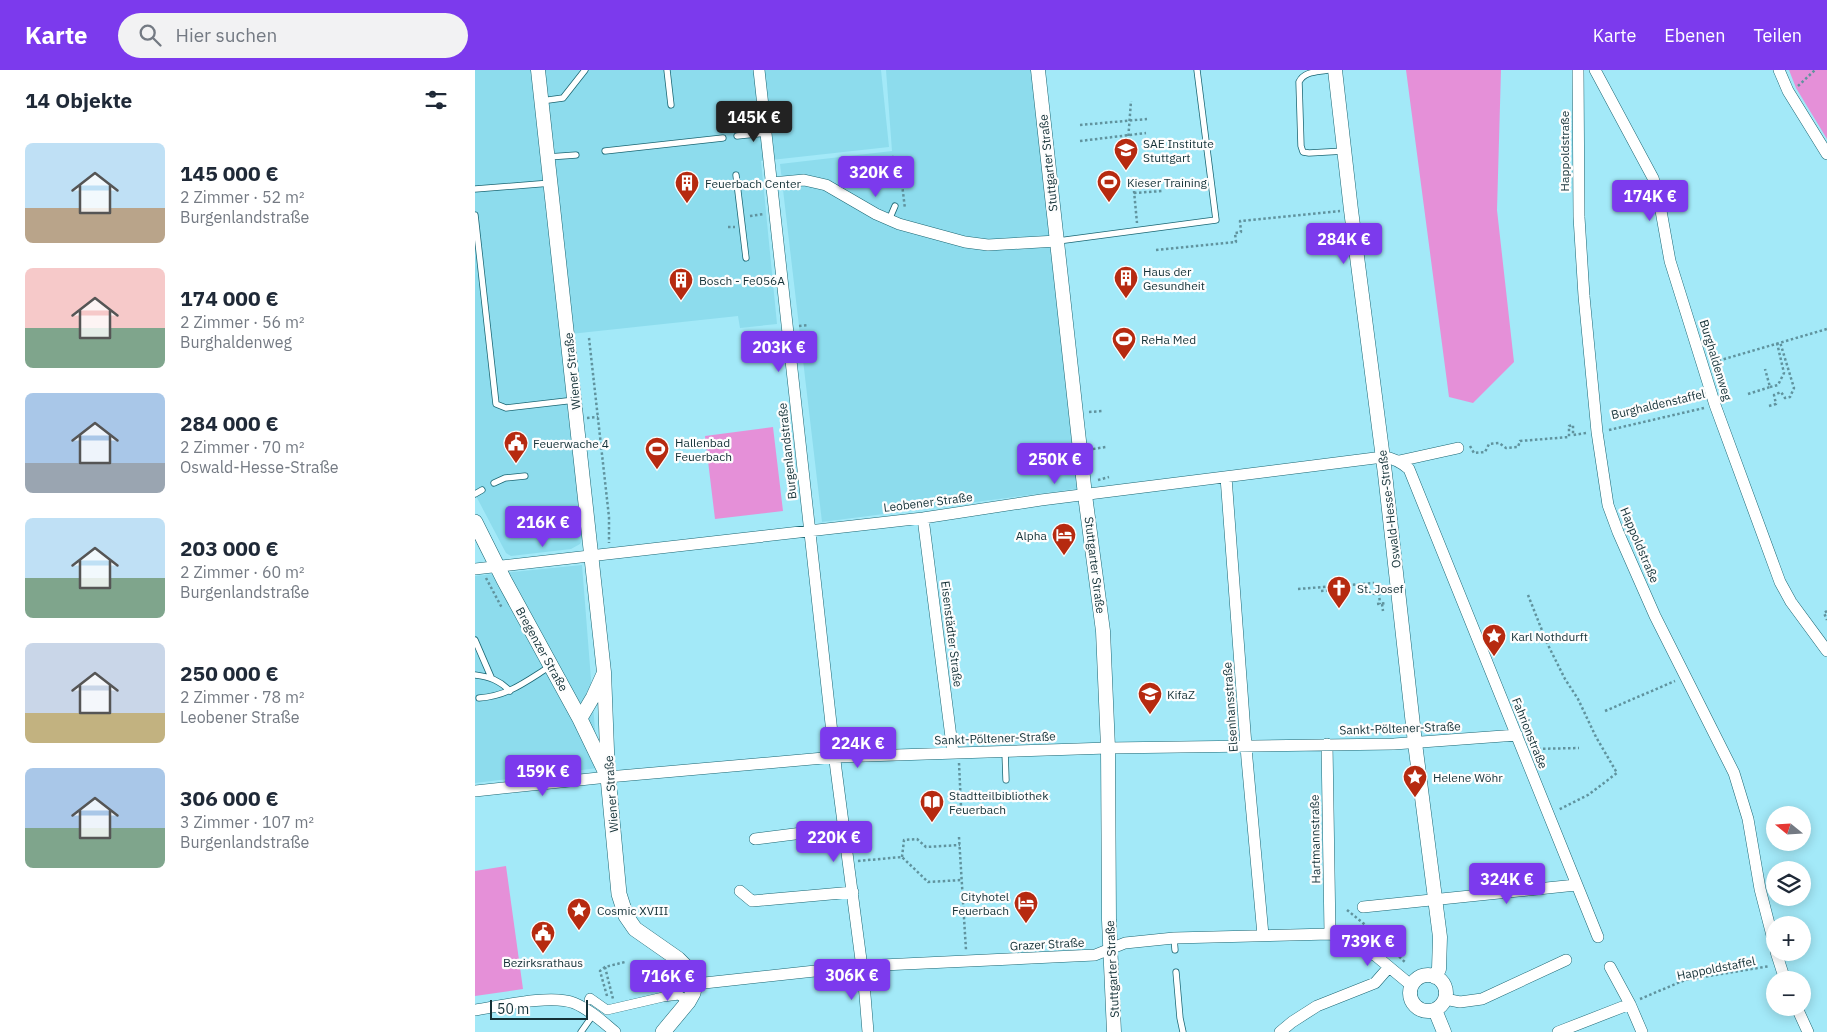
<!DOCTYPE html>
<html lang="de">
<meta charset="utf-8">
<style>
:root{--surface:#fff;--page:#f2f2f3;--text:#1f2937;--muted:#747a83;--accent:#7c3aed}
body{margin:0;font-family:"IBM Plex Sans",sans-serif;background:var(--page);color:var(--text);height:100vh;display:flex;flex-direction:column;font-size:19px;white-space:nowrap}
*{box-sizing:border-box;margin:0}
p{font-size:16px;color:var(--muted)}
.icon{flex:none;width:28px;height:28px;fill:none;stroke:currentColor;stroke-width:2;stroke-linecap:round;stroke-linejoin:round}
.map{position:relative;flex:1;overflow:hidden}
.details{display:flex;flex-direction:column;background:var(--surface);width:475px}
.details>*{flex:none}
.needle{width:32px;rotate:288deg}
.buttons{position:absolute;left:1291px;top:736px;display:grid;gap:10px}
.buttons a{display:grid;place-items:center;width:45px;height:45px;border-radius:50%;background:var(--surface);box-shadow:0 2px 12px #0003;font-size:25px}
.scale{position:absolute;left:15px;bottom:12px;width:98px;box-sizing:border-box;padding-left:5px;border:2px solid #143137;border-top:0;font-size:14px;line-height:18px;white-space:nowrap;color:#143137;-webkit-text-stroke:4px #fdfdfd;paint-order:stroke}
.price{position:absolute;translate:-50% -42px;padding:0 11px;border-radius:5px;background:var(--accent);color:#fff;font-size:16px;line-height:32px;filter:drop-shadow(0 1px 2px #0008)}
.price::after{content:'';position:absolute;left:50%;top:30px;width:15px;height:11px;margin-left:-8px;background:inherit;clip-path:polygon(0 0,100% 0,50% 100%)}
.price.selected{background:#222;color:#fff}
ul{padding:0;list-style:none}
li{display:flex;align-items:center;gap:15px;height:125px;padding:0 25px}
li span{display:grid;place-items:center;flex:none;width:140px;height:100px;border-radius:8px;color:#555}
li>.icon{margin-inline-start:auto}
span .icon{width:60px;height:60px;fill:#fffc;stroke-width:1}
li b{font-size:21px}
h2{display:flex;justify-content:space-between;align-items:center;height:60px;padding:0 25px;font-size:21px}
header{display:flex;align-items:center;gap:30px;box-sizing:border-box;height:70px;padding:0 25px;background:var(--accent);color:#fff}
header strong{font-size:24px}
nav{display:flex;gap:28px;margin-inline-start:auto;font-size:18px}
.search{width:350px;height:45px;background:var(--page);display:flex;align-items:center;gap:12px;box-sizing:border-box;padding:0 18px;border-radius:28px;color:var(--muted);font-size:19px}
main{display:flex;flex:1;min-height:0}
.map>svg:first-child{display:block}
.built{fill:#8ddced}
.green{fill:#e590d8}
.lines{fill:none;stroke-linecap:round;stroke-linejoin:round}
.service-casing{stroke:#1b6673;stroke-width:7}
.pedestrian-casing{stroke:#1b6673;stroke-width:10}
.minor-casing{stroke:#1b6673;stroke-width:12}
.tertiary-casing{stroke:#1b6673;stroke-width:15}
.secondary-casing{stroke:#1b6673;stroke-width:16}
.path{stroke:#60939e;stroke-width:2.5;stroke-dasharray:2.5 2.5;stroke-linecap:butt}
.service{stroke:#fff;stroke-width:5.5}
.pedestrian{stroke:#fff;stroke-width:9}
.minor{stroke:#fff;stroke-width:11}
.tertiary{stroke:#fff;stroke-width:14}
.secondary{stroke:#fff;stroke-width:15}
.labels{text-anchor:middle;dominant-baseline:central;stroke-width:4.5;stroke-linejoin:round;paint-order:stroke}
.poi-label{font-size:12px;fill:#143137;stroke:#fdfdfd;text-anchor:start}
.street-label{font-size:12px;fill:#143137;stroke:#fdfdfd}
</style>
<header>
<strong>Karte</strong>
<div class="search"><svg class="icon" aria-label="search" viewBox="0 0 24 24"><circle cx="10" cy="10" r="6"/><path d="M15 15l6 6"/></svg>Hier suchen</div>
<nav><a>Karte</a><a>Ebenen</a><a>Teilen</a></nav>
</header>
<main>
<section class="details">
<h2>14 Objekte<svg class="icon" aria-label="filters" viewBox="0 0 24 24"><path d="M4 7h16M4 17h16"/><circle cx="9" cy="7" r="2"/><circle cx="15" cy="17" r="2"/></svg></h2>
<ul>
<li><span style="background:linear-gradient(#bfe0f5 65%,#b9a48a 0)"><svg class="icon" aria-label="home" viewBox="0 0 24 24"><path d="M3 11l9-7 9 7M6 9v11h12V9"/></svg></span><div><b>145 000 €</b><p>2 Zimmer · 52 m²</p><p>Burgenlandstraße</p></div></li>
<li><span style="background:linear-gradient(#f6c9c9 60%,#7fa58c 0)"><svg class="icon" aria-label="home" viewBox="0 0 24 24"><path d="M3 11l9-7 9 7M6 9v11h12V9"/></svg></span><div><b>174 000 €</b><p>2 Zimmer · 56 m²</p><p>Burghaldenweg</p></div></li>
<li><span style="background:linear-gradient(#a9c7e8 70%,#9aa5b1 0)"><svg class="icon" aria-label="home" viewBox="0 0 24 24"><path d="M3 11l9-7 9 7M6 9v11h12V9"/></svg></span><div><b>284 000 €</b><p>2 Zimmer · 70 m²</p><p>Oswald-Hesse-Straße</p></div></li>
<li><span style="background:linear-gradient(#bfe0f5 60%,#7fa58c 0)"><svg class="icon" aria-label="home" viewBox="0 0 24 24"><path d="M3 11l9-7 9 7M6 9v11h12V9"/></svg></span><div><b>203 000 €</b><p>2 Zimmer · 60 m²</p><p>Burgenlandstraße</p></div></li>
<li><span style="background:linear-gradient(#c9d6e8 70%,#c2b280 0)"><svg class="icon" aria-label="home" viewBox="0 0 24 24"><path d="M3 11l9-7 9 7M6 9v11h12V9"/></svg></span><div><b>250 000 €</b><p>2 Zimmer · 78 m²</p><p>Leobener Straße</p></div></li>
<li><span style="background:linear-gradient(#a9c7e8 60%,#7fa58c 0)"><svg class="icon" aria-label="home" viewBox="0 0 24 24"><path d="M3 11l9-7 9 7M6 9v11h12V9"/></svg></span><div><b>306 000 €</b><p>3 Zimmer · 107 m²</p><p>Burgenlandstraße</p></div></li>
</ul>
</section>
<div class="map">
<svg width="1352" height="962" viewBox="0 0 1352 962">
<rect width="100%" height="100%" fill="#a3e9f8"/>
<path class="built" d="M0,0H406L414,77L286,91L302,254L265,258L263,246L86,265L108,469L105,474L96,479L36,486L31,483L0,424Z
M411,0H568L616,417L347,452L305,94L417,81Z
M107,495L123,698L0,713V506Z"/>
<path class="green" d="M931,0H1026L1022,140L1039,292L998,333L974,327Z
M1314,0H1352V69L1321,18Z
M298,357L308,441L240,449L230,366Z
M31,796L48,919L0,926V801Z"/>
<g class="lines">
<defs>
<path id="service" d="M192,0L196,35
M853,0C843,2 829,1 824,12L826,76L828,82L834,83L869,81
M66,31L88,28L110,0
M262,66L292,63
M130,81L248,68
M73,87L101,85
M261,105L271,188
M0,119L76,113
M0,145L21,334L31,338L100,330
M414,150L420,136
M583,171L741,150L722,0
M19,413L30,408L50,406
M0,424L7,420
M0,570L16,607
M0,605C15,607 24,610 35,621
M4,628C33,626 50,612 74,597
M530,681L531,710
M699,868L700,880
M701,902L705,948L708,962
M106,962L118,945"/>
<path id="pedestrian" d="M195,899L203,889
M114,930L115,928L132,940L188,927L204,925L213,932"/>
<path id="minor" d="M284,0L361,699L389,913L393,962
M1103,0L1104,147L1109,226L1122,362L1133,435L1143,462L1180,546L1259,703L1273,749L1285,819L1300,877
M1120,0L1178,108L1183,124L1195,191L1240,335L1305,512L1316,532L1352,581
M1304,0L1313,21L1352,84
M297,113L329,110L351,115L401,144L424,154L490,172L513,175L582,171
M924,391L983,378
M751,407L772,689L788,865
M448,448L478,683
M0,499L448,448L566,430L908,387C919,388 926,392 934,399L1123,867
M852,674L855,864
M0,721L133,707L360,687L633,678L919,674L1042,665
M280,769L367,758
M265,821L277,831L378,822
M888,837L1101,815
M1301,882L1310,910
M1135,897L1155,934L1167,962
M220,914L386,896L620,885L650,873L699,868L855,864L874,870L901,886L937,916
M970,929L985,932L1007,929L1091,890
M1322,938L1333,962
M0,940C26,936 76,924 99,933C114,939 128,952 140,962
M805,962L817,952L842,936L900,913L914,897
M1083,962L1155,934"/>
<path id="tertiary" d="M63,0L129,602L133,706
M563,0L610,425L628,561L633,678L634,850L639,962
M860,0L876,140L910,404L940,673L965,867L964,899L960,907
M105,649L118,627L128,605
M935 923a18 18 0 1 1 36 0a18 18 0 1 1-36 0Z
M960,940L969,962"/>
<path id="secondary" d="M0,452L29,510L105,649L133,707L144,824L151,846L160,859L203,889L216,902L220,914L218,923L213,932L188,962"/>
</defs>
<use href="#service" class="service-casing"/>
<use href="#pedestrian" class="pedestrian-casing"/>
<use href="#minor" class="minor-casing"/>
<use href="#tertiary" class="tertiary-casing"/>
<use href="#secondary" class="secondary-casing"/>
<path class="path" d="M1323,16L1340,0
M605,55L672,49
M605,71L671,63
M653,71L656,31
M417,86L427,114L430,139
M659,121L662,153
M659,123L687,121
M275,146L289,144
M253,157H260
M681,180L761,172L760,163L766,162L765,151L865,141
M324,256L334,255
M114,268L134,447V473
M1239,292L1352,259
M1295,317L1303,315L1309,303L1302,273
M1273,324L1295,317L1290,299
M1294,336L1301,334L1299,325L1306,322L1310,328L1315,327L1319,318L1305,272
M614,342L628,341
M112,348L123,347
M1134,360L1229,338
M995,376L999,383L1010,382L1014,374L1024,373L1031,378L1043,377L1045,371L1094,367V356L1098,355V365L1111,363
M618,379L631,377
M623,410L634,407
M11,508L27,538
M903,513L905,534
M823,519L899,513
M846,521L860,520L859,517
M899,525V524L904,523
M1053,525L1072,573L1090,609L1103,629L1121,667L1142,703L1113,725L1083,740
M902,534L911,533
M907,534L908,541
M1352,541L1349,543L1352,550
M1130,641L1200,611
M1058,679L1104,678
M484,693L486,736
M484,767L491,880
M427,787L429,770L442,769L451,777L485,775
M383,791L427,787L453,812L487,810
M872,840L888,853L931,893
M130,897L138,929
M177,897L182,919
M164,900L177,897L181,898L186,918
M132,926L125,901L130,897L150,892
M1165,929L1210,910L1295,896"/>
<use href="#service" class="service"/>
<use href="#pedestrian" class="pedestrian"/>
<use href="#minor" class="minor"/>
<use href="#tertiary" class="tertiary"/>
<use href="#secondary" class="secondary"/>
</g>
<defs>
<symbol id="university-pin" viewBox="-11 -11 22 30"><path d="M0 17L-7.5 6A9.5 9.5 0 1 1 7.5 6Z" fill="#b62a10" stroke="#fdfdfd"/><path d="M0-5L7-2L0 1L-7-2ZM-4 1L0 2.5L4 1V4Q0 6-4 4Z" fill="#fff"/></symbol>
<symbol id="stadium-pin" viewBox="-11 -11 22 30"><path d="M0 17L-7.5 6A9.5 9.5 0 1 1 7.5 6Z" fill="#b62a10" stroke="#fdfdfd"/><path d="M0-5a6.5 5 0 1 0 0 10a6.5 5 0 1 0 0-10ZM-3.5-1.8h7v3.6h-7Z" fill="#fff"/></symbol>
<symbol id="building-pin" viewBox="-11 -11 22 30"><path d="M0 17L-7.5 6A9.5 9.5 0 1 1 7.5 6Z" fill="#b62a10" stroke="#fdfdfd"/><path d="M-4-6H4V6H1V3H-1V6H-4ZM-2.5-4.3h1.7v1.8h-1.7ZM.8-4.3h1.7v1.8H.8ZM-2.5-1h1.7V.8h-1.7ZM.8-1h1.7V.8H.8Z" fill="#fff"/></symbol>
<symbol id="civic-pin" viewBox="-11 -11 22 30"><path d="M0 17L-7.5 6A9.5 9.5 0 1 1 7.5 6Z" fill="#b62a10" stroke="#fdfdfd"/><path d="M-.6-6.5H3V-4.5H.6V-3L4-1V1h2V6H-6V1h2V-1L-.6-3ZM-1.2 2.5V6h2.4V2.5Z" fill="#fff"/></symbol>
<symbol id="hotel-pin" viewBox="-11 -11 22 30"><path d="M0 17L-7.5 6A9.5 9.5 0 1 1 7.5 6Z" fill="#b62a10" stroke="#fdfdfd"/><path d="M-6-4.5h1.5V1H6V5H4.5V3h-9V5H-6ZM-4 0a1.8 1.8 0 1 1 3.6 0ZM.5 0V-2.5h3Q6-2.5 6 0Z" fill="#fff"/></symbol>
<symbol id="church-pin" viewBox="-11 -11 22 30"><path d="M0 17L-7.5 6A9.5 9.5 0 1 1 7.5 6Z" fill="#b62a10" stroke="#fdfdfd"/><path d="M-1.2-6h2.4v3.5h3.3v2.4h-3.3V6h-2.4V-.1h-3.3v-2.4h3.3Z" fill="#fff"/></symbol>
<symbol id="sight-pin" viewBox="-11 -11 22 30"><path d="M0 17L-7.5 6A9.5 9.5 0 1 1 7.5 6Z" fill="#b62a10" stroke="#fdfdfd"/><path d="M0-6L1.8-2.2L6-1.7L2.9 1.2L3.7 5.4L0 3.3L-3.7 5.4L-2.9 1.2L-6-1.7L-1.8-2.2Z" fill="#fff"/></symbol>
<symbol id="school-pin" viewBox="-11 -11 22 30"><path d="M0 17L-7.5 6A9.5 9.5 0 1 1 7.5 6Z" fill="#b62a10" stroke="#fdfdfd"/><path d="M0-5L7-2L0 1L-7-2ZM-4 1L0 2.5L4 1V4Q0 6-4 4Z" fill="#fff"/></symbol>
<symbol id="library-pin" viewBox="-11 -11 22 30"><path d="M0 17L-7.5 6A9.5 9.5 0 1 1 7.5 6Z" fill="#b62a10" stroke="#fdfdfd"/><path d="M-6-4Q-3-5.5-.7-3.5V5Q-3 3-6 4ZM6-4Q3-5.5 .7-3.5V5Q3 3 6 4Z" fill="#fff"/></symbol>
</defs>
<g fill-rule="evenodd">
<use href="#university-pin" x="637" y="66" width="28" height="38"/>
<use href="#stadium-pin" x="620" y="98" width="28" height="38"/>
<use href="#building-pin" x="198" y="99" width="28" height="38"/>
<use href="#building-pin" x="637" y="194" width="28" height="38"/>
<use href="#building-pin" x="192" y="196" width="28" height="38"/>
<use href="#stadium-pin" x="635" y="255" width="28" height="38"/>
<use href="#civic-pin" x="27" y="359" width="28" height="38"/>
<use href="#stadium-pin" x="168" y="365" width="28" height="38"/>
<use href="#hotel-pin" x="575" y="451" width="28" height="38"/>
<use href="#church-pin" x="850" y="504" width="28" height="38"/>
<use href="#sight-pin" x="1005" y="552" width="28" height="38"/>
<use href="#school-pin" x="661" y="610" width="28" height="38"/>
<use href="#sight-pin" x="926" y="693" width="28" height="38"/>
<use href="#library-pin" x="443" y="718" width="28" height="38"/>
<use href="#hotel-pin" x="537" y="819" width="28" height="38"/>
<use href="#sight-pin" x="90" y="826" width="28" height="38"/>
<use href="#civic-pin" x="54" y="849" width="28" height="38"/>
</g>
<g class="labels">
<g class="poi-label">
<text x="668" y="73">SAE Institute<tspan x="668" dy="14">Stuttgart</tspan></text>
<text x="652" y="112">Kieser Training</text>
<text x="230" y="113">Feuerbach Center</text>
<text x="668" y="201">Haus der<tspan x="668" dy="14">Gesundheit</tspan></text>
<text x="224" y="210">Bosch - Fe056A</text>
<text x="666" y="269">ReHa Med</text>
<text x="200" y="372">Hallenbad<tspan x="200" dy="14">Feuerbach</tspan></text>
<text x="58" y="373">Feuerwache 4</text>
<text x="572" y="465" text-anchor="end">Alpha</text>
<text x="882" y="518">St. Josef</text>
<text x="1036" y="566">Karl Nothdurft</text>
<text x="692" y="624">KifaZ</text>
<text x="958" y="707">Helene Wöhr</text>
<text x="474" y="725">Stadtteilbibliothek<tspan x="474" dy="14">Feuerbach</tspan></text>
<text x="534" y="826" text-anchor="end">Cityhotel<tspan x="534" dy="14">Feuerbach</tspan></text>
<text x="122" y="840">Cosmic XVIII</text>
<text x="68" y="892" text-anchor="middle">Bezirksrathaus</text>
</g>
<g class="street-label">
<text transform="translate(1089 81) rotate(-90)">Happoldstraße</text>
<text transform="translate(573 93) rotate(-96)">Stuttgarter Straße</text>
<text transform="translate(1241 290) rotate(73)">Burghaldenweg</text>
<text transform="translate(97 301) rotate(-96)">Wiener Straße</text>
<text transform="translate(1183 334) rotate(-13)">Burghaldenstaffel</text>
<text transform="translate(312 381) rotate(-96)">Burgenlandstraße</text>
<text transform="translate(453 432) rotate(-7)">Leobener Straße</text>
<text transform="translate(914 439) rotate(-97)">Oswald-Hesse-Straße</text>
<text transform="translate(1165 475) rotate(67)">Happoldstraße</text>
<text transform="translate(620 495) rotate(83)">Stuttgarter Straße</text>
<text transform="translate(477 564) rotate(83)">Eisenstädter Straße</text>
<text transform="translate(67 579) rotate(61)">Bregenzer Straße</text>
<text transform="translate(755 637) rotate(-94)">Elsenhansstraße</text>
<text transform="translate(925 658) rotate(-2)">Sankt-Pöltener-Straße</text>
<text transform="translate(1055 663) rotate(68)">Fahrionstraße</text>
<text transform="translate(520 668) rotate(-2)">Sankt-Pöltener-Straße</text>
<text transform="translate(136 724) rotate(-94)">Wiener Straße</text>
<text transform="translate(840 769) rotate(-91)">Hartmannstraße</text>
<text transform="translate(572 874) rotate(-3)">Grazer Straße</text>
<text transform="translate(1241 898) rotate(-11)">Happoldstaffel</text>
<text transform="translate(637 899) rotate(-93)">Stuttgarter Straße</text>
</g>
</g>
</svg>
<div class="buttons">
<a><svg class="needle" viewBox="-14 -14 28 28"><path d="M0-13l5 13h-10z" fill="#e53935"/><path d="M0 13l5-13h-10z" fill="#747a83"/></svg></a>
<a><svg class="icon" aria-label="layers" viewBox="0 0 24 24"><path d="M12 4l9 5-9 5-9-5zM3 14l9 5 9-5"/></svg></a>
<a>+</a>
<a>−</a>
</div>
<div class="scale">50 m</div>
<b class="price selected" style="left:279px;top:73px">145K €</b>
<b class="price" style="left:401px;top:128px">320K €</b>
<b class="price" style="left:1175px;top:152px">174K €</b>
<b class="price" style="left:869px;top:195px">284K €</b>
<b class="price" style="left:304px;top:303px">203K €</b>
<b class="price" style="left:580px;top:415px">250K €</b>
<b class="price" style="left:68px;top:478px">216K €</b>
<b class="price" style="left:383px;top:699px">224K €</b>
<b class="price" style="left:68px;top:727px">159K €</b>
<b class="price" style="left:359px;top:793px">220K €</b>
<b class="price" style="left:1032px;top:835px">324K €</b>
<b class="price" style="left:893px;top:897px">739K €</b>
<b class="price" style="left:377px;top:931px">306K €</b>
<b class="price" style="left:193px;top:932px">716K €</b>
</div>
</main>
